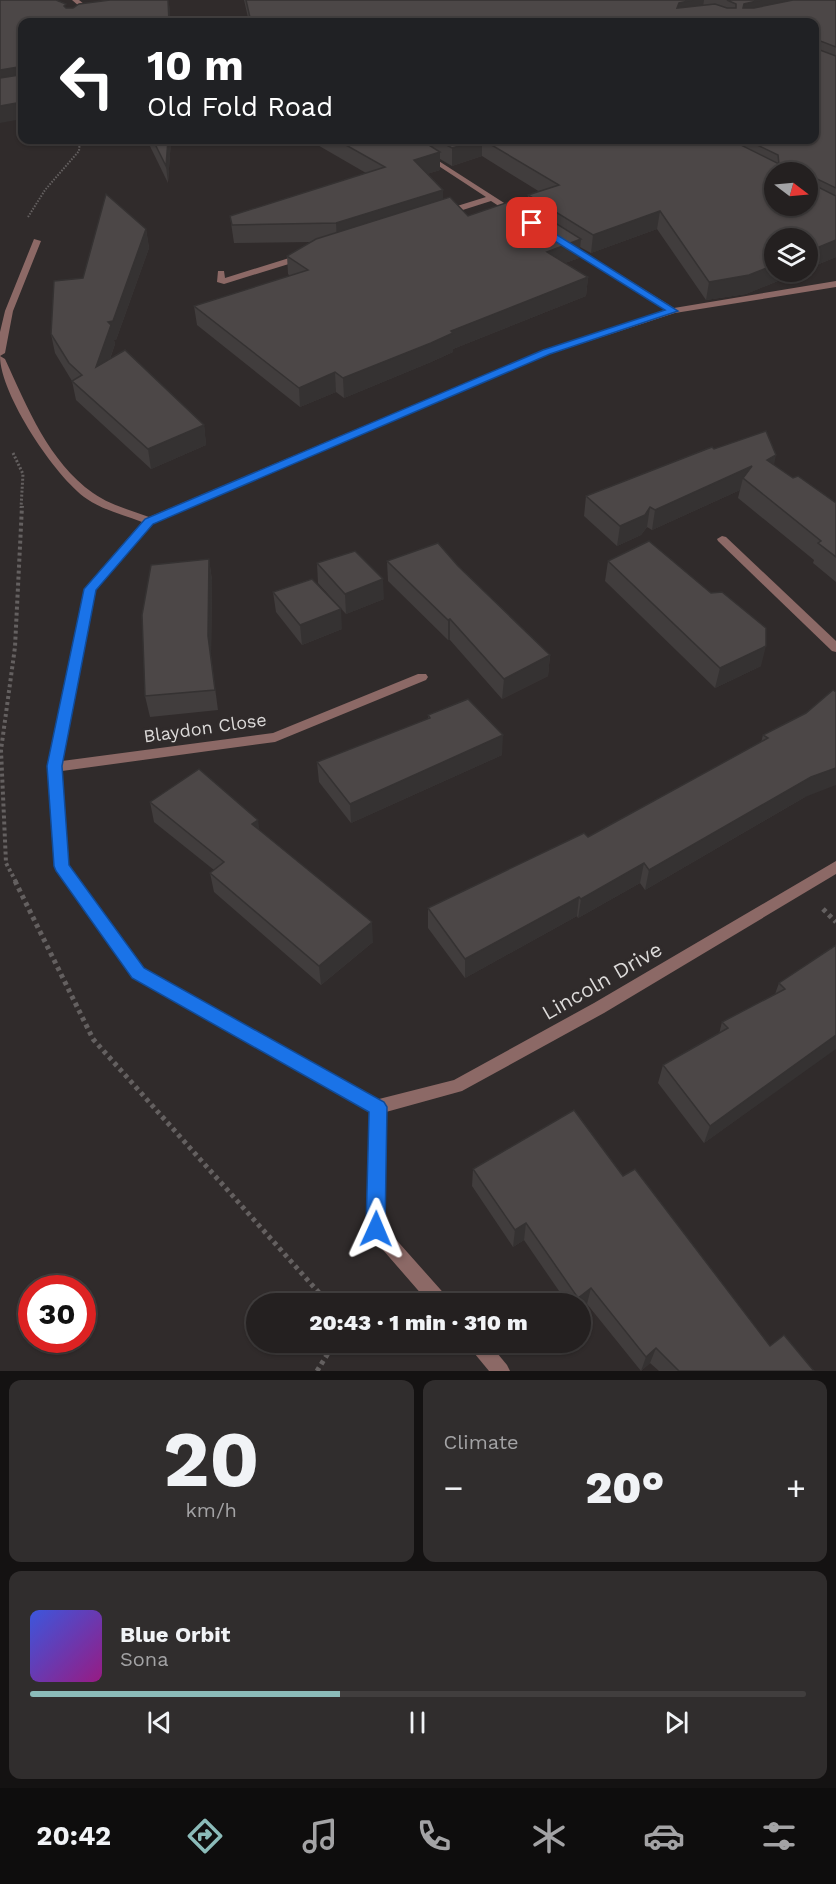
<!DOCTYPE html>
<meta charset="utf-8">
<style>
body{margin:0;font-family:"Work Sans",sans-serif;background:#302d2d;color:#f1f3f6;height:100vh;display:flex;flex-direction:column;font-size:22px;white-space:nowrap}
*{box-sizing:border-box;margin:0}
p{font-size:20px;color:#a3a3a5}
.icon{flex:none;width:33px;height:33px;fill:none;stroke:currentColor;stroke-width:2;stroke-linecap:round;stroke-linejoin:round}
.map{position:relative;height:1371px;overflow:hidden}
.details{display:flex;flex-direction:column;gap:9px;padding:9px;background:#141212;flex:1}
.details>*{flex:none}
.banner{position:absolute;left:18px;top:18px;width:801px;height:126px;border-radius:12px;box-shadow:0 2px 4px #0004,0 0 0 2px #413e3e;background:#202124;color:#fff;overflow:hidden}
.needle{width:39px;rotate:106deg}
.fabs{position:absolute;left:764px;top:162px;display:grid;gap:12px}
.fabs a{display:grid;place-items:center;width:54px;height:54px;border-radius:50%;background:#242020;box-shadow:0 2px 4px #0004,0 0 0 2px #413e3e;font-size:30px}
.speed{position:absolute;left:18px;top:1275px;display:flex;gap:12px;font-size:30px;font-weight:700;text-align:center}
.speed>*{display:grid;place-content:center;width:78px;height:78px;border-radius:50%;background:#242020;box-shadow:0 2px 4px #0004,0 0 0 2px #413e3e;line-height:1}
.speed .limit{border:9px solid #d22;background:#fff;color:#111}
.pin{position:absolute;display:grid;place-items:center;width:51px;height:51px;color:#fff;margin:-26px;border-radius:12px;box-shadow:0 3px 9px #0006}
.me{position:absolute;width:66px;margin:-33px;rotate:1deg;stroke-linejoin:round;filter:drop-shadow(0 0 4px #0008)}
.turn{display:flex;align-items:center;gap:21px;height:126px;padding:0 30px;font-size:27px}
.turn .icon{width:78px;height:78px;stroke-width:2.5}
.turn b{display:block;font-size:42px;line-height:51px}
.big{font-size:45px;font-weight:800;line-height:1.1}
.details .widget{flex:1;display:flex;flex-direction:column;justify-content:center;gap:9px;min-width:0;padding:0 21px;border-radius:12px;background:#302d2d}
.details .dial{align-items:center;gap:0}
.dial b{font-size:78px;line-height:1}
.song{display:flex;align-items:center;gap:18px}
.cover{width:72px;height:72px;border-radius:9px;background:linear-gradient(135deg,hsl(230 70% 55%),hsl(310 70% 35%))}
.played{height:6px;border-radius:3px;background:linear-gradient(90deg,#8bbbb9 40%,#413e3e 40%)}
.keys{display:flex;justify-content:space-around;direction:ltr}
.heat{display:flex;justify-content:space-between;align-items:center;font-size:33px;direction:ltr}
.details .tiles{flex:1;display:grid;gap:9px;grid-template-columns:1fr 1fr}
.widget:last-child{grid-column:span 2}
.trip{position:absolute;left:246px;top:1293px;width:345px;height:60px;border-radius:30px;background:#242020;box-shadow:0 2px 4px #0004,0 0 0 2px #413e3e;font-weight:800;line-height:60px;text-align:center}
.menu{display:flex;height:96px;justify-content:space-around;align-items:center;background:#0e0d0d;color:#a3a3a5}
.menu .icon{width:42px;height:42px}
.menu .current{color:#8bbbb9}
.menu b{font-size:27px;color:#f1f3f6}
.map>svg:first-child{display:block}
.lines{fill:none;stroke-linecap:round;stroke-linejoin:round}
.path-far3{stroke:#646060;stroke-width:2;stroke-dasharray:1.5 1.5;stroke-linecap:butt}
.path-far2{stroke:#646060;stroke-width:3;stroke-dasharray:2 2;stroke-linecap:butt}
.path-far1{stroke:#646060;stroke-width:4;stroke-dasharray:3 3;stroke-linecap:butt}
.path{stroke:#646060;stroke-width:5;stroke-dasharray:4 4;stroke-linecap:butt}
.minor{fill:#8c6966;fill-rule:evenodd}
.wall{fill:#413d3d;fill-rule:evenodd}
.shaded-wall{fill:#353232}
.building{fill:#4c4747;stroke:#353232;stroke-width:1.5;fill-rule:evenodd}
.route{fill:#1a73e8;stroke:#114b97;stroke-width:1.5}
.labels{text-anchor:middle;stroke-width:6;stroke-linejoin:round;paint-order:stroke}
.street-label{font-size:18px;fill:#dcdad9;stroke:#302b2b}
.near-street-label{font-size:21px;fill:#dcdad9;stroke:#302b2b}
</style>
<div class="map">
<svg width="836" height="1371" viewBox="0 0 836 1371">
<rect width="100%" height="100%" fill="#302b2b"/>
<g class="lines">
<path class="path-far3" d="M28,217L45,190L79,151L80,140"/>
<path class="path-far2" d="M13,453L23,474L21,508"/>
<path class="path-far1" d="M16,882L6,863L1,750L15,647L22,506"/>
<g class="path">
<path d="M15,881L93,1039L329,1304"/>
<path d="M823,909L836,922"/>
<path d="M317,1371L335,1342"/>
</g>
<g class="minor">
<path d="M72,0H79L89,8L93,7L96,9L86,12Z"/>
<path d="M399,140H406L518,212L511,214L491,201L447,215H441V211L486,197Z"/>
<path d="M34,239L41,241L13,311L5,353L0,356V332L5,311Z"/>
<path d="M564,243H570L674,308L836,281V287L675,313L550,354L153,523L95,590L62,761L273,733L418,674H426L428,677L426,680L275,742L62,771L69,865L143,969L379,1099L454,1080L594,1003L836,861V874L604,1013L462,1091L386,1112L384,1226L448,1298L450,1304H430L370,1235L368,1229L370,1111L133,977L55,866L49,767L84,589L142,522C124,515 103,510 87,499C55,477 0,394 0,356L5,359C27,407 49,462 93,493C110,505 130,510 149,517L544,350L666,310L564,247Z"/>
<path d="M302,254L305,255V259L224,284L217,282L218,271H224L225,278Z"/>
<path d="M722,536L726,537L836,641V652L832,651L718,541L717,539Z"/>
<path d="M467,1342H488L507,1365L510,1371H489L470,1348Z"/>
</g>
</g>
<g class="wall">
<path d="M244,0H836V257L746,294L706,300L657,229L591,253L580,247L579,258L565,263L588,277L586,296L453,349V352L431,362L344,398L336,392L300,407L197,325L194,306L290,276L288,274L287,256L311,242L234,243L230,216L366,173L309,140H814V22H249ZM482,156L540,192L528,195V206L468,216L443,200V190L427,174L440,170V159L452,166Z"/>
<path d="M147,140H171L168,183Z"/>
<path d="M146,229L149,248L116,340H114L115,344L110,359L204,425L206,445L151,469L76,400L72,381L55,353L51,334L83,278Z"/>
<path d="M714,449L774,465L793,478L836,503V582L813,563L814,560L738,498L740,490L652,530L647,527L641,535L617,546L584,516L586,496Z"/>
<path d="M209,559L212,580L211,656L218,710L150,717L145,696Z"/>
<path d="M387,561L458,566L550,655L548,676L502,699L450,640H448L388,581Z"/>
<path d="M608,561L761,666L715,688L605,581Z"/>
<path d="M317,563L384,599L346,614L318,583Z"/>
<path d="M273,592L342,629L302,645L276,612Z"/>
<path d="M806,713L805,797L645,890L640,883L578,918L577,916L465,978L428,928V908L588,837L761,743L763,735Z"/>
<path d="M428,715L502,755L351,823L319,782L317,762L428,719Z"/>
<path d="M150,802L260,831L373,942L321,985L214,892L210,873L214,870L154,822Z"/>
<path d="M836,945L829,1053L704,1143L658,1083L663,1065L719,1034L722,1022L775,994L779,983Z"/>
<path d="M473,1169L623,1176L770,1346L814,1371H659L650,1363L641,1371L587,1304H568L524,1240L513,1247L472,1186Z"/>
</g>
<g class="shaded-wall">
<path d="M168,0L170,8V22H169Z"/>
<path d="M693,0H704L702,13L677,8L679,3Z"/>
<path d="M761,0H823L741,20L744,4Z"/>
<path d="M18,67L22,84L0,88V70Z"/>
<path d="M22,102V119L0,123V106Z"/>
<path d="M168,140H171L168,183L166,166Z"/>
<path d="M482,140V156L452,166V148Z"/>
<path d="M440,152V170L414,178V160Z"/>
<path d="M443,190V208L337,241L336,223Z"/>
<path d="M660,211L657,229L591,253L593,235Z"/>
<path d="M146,229L149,248L116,340H114L115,344L100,386L96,367L108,322Z"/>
<path d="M581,239L579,258L545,270L547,252Z"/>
<path d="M836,240V257L807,269V252Z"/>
<path d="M774,265V272H800L746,294L706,300L709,282Z"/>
<path d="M588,277L586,296L453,349V352L431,362L344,398L343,378L451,331Z"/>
<path d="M335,372L336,392L300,407L299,388Z"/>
<path d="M204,425L206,445L151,469L148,449Z"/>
<path d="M776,455L772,475L767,460Z"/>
<path d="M752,466L743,478L740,490L652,530L655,510Z"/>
<path d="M650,507L647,527L641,535L617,546L620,526Z"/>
<path d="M209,559L212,580L211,656L218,710L208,636Z"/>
<path d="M383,579L384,599L346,614L345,594Z"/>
<path d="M341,609L342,629L302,645L300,625Z"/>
<path d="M450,619V640H448V620Z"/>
<path d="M766,646L761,666L715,688L720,668Z"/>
<path d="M550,655L548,676L502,699L504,679Z"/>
<path d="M503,735L502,755L351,823L350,804Z"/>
<path d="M836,768V785L805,797L645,890L649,870L811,777Z"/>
<path d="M258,820L261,840L252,824Z"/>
<path d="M644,863L640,883L578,918L581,899Z"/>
<path d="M579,897L577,916L465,978V959Z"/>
<path d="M372,922L373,942L321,985L319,966Z"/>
<path d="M836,1035V1049L704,1143L710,1126Z"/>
<path d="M526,1223L524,1240L513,1247L515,1230Z"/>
<path d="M591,1288L587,1304L580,1309V1304H577L578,1298Z"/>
<path d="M656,1348L650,1363L641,1371L646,1357Z"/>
</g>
<g class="building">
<path d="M0,0H56L66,4L64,6L66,8H73L79,4L110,0H168L169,22H22V102L0,106V78L19,75L21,69L18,67L0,70Z"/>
<path d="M246,0H693L679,3L677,8L715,4L727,8H736V4L727,0H761L744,4L743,8H754L793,0H836V47L818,40L815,42L817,49L836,56V188L809,175L810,183L836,196V240L807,252V238H774V265L749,275L709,282L660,211L593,235L528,195L559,185L483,140H731L779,164L778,155L747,140H814V22H251ZM774,172H807V206H774Z"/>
<path d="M153,140H168L166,166Z"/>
<path d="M337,140H421L440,152L414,160L443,190L336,223L232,225L230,216L385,167Z"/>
<path d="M437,140H481L452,148Z"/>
<path d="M106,194L146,229L113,321L108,322L111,325L96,367L125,350L204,425L148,449L72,381L82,375L69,363L51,334L54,281L83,278Z"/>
<path d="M450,197L468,216L517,199L581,239L547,252L588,277L451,331L453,333L431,343L343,378L335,372L299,388L194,306L308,270L287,256L316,239Z"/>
<path d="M766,431L776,455L767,460L793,478L798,476L836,503V557L818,543L821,541L743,478L752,466L655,510L650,507L645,515L620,526L586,496L712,447L714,449Z"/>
<path d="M649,541L711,593L722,592L766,628V646L720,668L608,561Z"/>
<path d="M438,543L458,566L550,655L504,679L450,619L448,620L387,561Z"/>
<path d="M355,551L383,579L345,594L317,563Z"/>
<path d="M209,559L208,636L215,690L145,696L142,615L151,565Z"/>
<path d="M312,579L341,609L300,625L273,592Z"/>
<path d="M833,690L836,692V768L811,777L649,870L644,863L581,899L579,897L465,959L428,908L584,833L588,837L768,738L763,735L806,713Z"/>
<path d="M468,699L503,735L350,804L317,762L430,718L428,715Z"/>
<path d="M199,769L258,820L252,824L372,922L319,966L210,873L224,862L150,802Z"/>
<path d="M836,945V1035L710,1126L663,1065L728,1028L722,1022L785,989L779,983Z"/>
<path d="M574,1110L623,1176L635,1169L770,1346L784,1335L814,1371H679L656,1348L646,1357L591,1288L578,1298L526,1223L515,1230L473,1169Z"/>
</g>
<path class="route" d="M529,221H535L678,311L550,354L153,524L96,590L62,766L69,865L144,968L384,1102L387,1107L385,1229L383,1235L376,1238L369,1235L366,1229L369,1112L132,978L56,871L54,866L47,766L84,589L145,519L543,350L665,310L529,225Z"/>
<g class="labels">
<g class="street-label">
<text transform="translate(205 728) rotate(-8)" y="6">Blaydon Close</text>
</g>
<g class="near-street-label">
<text transform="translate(602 981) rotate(-30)" y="7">Lincoln Drive</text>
</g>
</g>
</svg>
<div class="fabs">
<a><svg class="needle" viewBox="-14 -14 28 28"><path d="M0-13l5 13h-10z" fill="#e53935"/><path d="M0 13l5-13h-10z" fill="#a3a3a5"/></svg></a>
<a><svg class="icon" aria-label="layers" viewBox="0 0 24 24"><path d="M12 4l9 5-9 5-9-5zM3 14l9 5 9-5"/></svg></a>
</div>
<div class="speed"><div class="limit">30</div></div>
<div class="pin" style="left:532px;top:223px;background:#d93025"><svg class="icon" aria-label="arrive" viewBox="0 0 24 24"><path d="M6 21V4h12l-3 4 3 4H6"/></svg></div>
<svg class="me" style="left:376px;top:1229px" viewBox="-20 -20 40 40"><path d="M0-17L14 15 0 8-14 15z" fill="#1a73e8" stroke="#fff" stroke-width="4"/></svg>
<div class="trip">20:43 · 1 min · 310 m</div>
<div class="banner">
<div class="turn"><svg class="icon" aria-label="left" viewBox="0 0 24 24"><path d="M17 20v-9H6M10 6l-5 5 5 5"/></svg><div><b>10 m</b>Old Fold Road</div></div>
</div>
</div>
<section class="details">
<div class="tiles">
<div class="widget dial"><b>20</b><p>km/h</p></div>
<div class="widget"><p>Climate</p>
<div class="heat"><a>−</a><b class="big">20°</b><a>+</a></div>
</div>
<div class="widget">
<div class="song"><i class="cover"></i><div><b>Blue Orbit</b><p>Sona</p></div></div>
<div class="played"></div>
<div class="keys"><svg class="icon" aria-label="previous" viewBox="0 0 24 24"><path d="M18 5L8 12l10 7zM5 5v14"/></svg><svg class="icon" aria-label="pause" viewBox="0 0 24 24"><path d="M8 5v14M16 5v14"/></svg><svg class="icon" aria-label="next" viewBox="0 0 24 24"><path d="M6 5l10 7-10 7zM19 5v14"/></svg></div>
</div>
</div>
</section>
<nav class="menu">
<b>20:42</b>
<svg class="icon current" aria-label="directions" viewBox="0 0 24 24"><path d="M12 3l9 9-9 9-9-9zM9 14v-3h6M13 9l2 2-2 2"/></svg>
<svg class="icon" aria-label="music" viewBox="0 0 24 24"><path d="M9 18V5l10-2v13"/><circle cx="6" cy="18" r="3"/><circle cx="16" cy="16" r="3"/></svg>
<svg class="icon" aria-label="phone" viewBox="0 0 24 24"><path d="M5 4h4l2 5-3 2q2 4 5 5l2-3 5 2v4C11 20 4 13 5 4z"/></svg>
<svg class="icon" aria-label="climate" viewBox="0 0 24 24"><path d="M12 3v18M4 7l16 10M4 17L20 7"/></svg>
<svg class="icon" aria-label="car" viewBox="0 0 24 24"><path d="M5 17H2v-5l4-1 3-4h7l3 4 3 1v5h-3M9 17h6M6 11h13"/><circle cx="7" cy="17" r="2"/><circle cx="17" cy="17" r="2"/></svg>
<svg class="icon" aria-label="filters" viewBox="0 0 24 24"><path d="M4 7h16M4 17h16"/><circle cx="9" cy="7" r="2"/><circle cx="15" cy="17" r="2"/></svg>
</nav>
